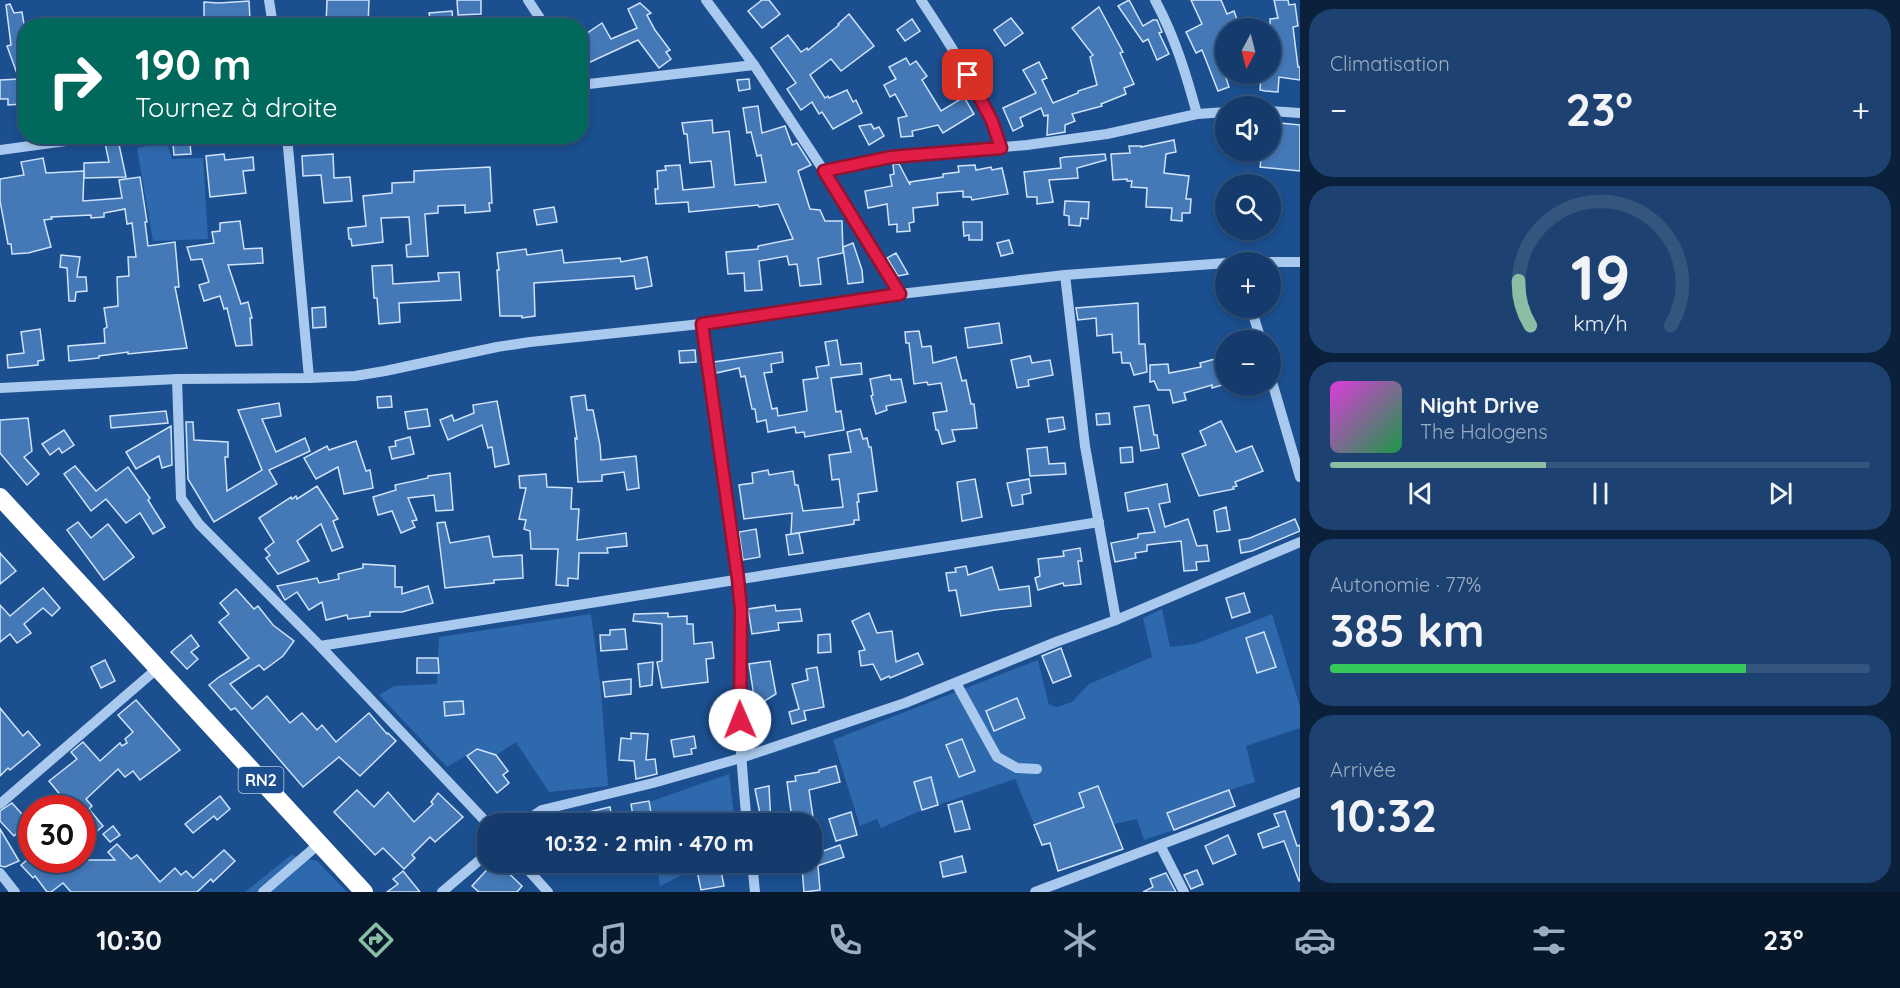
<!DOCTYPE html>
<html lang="fr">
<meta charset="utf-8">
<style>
body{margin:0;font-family:Quicksand,sans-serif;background:#1d4271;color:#f1f3f6;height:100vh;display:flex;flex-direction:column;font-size:22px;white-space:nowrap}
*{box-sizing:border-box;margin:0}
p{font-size:20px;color:#9dadc1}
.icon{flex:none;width:33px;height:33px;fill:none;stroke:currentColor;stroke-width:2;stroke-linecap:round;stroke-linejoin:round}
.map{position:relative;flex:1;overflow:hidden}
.side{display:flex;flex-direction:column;gap:9px;padding:9px;background:#0b203b;width:600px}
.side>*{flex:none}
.banner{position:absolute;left:18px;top:18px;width:570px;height:126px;border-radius:24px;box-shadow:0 3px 9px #0003,0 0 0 2px #33557e;background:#00695c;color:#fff;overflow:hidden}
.needle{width:39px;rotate:187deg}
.controls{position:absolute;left:1215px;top:18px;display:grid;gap:12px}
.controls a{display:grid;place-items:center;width:66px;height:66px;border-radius:50%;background:#143b6b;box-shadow:0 3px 9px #0003,0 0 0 2px #33557e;font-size:30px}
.speed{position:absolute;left:18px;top:795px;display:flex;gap:12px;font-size:30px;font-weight:700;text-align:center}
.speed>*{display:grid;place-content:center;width:78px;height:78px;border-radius:50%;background:#143b6b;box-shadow:0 3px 9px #0003,0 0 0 2px #33557e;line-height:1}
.speed .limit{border:9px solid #d22;background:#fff;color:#111}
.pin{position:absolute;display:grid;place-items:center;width:51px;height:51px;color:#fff;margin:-26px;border-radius:12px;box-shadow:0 3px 9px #0006}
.me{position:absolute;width:66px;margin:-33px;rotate:359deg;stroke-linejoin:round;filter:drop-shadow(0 0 4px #0008)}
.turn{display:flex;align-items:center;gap:21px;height:126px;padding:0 18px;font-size:27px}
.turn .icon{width:78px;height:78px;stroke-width:2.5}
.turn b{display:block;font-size:42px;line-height:51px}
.big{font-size:45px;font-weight:700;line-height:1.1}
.side .card{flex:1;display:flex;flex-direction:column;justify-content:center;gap:9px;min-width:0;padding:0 21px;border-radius:24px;background:#1d4271}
.side .dial{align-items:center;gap:0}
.dial svg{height:156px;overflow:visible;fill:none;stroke:#33557e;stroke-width:7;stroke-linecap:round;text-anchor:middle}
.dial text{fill:#f1f3f6;stroke:none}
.song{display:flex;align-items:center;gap:18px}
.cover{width:72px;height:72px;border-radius:9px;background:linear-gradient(135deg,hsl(300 70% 55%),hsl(140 70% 35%))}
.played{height:6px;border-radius:3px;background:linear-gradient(90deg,#8abfa5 40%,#33557e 40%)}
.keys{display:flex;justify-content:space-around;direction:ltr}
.heat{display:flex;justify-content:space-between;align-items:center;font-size:33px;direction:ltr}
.charge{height:9px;border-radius:4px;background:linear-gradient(90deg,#34c759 77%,#33557e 0)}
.trip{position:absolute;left:477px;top:813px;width:345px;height:60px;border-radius:24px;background:#143b6b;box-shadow:0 3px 9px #0003,0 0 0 2px #33557e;font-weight:700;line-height:60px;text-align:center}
.tab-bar{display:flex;height:96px;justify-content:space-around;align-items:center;background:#08182b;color:#9dadc1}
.tab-bar .icon{width:42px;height:42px}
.tab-bar .selected{color:#8abfa5}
.tab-bar b{font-size:27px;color:#f1f3f6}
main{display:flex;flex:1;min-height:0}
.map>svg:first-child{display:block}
.green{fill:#2e69ad}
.building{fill:#4478b7;stroke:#cfe3fa;stroke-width:1.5}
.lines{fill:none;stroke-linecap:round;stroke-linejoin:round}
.minor{stroke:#a9c9ee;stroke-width:10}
.highway{stroke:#fff;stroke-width:18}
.route-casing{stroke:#92132f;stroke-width:15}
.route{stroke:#e11d48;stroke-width:10}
.labels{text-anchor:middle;stroke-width:6;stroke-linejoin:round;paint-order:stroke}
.shield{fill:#1b4f8f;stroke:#bbcadd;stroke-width:1.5}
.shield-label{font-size:16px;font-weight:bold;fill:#fff}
</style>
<main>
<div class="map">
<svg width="1300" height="892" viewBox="0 0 1300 892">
<rect width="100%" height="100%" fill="#1b4f8f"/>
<g class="green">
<path d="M167,142L172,159L203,158L208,239L153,241L137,148Z"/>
<path d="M1162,609L1170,647L1195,644L1272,614L1300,707V728L1246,746L1255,782L1229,790L1168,813L1174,830L1144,840L1137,819L1114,824L1098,786L1079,793L1091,826L1075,834L1067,813L1034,824L1015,779L938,805L931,778L922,810L881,828L877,819L860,826L833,740L1038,660L1049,705L1057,707L1072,702L1089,684L1152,657L1143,618Z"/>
<path d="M591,614L601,691L608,786L549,792L516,742L496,755L477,749L447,767L379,695L394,686L437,684L439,637Z"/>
<path d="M729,774L735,823H652L649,802Z"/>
<path d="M291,855L317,861L347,892H245Z"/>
<path d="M657,863V862L718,863L694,869L660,886Z"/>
</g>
<g class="building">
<path d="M327,0H369L368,26H326Z"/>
<path d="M457,0H481V14L458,15Z"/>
<path d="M762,0H769L780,14L762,28L748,11Z"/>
<path d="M1129,0L1143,26L1153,20H1157L1162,32L1159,33L1169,54L1157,60L1148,39L1143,42L1118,6Z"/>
<path d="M1191,0H1221L1227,14L1234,11L1240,28H1226V78L1229,87L1218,91L1202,50L1196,53L1186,32L1202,24Z"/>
<path d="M1274,0H1288L1289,5L1295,4L1298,26L1293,27L1298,67H1300V80L1279,77L1278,92L1265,91L1260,90L1261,75L1270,76V19L1278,18Z"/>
<path d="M249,1L250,19L246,20L247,26H204V2L219,3Z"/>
<path d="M640,3L651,13L647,15L655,30L670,50L666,52L671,59L659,68L638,40L586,64L580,55V38L602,23L611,39L637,28L628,9Z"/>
<path d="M10,4L14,13L22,12L25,30L20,31L26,46V94H24L21,87L22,104L8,105V99H0V80L19,79L7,46L11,45L6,5Z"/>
<path d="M1099,7L1123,52L1120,53L1134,84L1124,88L1126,94L1101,104L1102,106L1072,114L1075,121L1065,125V132L1047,135L1048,115L1044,116L1041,108L1020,118L1023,126L1013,131L1003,108L1036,93L1023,70L1039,62L1047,78L1042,80L1053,103L1078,93V91L1097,85L1090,57L1093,55L1072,28Z"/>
<path d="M452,11L453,22L431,24L429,13Z"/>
<path d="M849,14L874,46L841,71L831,59L810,75L825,98L828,96L829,98L847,90L853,102L856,100L862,113L833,129L822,112L819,114L812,102L801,110L787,89L796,83L771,48L788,35L801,52L807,48L808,50L839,25L838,24Z"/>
<path d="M1011,18L1023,33L1005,46L994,30Z"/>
<path d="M912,19L920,31L905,41L897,30Z"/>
<path d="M906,58L910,65L916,61L927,76L922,80L941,111L964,97L974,114L943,133L938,125L912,131L913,136L901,137L898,118L907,116L895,94L890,97L884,85L896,79L889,67Z"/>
<path d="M749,79L750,89L739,91L737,80Z"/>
<path d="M758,106L762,133L785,126L792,145L797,143L811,165L798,171L810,209L820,210L825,221H842L843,253L818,258L821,284L800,286L797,264L789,265L787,256L759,261L762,290L745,291L744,273L728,274L726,252L758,249V246L793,239L778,204L759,207L758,205L689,212L688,202L656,204L655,189H658L657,171L666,170L665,166L680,165L683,190L714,187L711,161L690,163L687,134H684L682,123L712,120L713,133L729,131L735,185L766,182L761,155L757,156L751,132L747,133L743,108Z"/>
<path d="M1270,122L1300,125V171L1260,167L1262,152H1270Z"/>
<path d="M871,124L874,129L879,127L884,136L869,145L859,126Z"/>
<path d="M118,140L126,177L84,178V163L109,162L105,143Z"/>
<path d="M1174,140L1176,152L1166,154L1164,173L1189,176L1186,199H1191L1190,213H1182V221L1171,220L1172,208L1146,207L1147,188L1131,187L1132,181H1127V179L1113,180L1111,154L1130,153L1129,146H1141V147Z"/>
<path d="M190,143L191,154L174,155L173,144Z"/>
<path d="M224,154L225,160L253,157L254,170L243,171L246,193L210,197L206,156Z"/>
<path d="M333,154L334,178L350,177L352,201L324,203L321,175L303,176L302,156Z"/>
<path d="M1105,154L1106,160L1077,168L1078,178L1049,180L1053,202L1037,204V197H1027L1024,172L1061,168L1060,158L1065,157Z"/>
<path d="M43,158L46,173L84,171L83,201L122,198L119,180L140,177L147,222H145L148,246L175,242L179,287H175L187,348L147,352L128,354V352L99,356V358L69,361L68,346L105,343L104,329L107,327L104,308L118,306L117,277L129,276L128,257H136L132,223L127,224L125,209L104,213V217L91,218V215L51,217L52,219L44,220L51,247L28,253L12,254L11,244H8L0,201V179L24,175L21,162Z"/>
<path d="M893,164H899L910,185V182L943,177V174L959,172L958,166L975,165L976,170L991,167L992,170L1002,168L1008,194L972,200L971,197H963V191L937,193L938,205L913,208L914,222L909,223L910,231L897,232V224L889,225L887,204L868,208L865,191L892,186L890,175L894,174Z"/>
<path d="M490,167L492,203H489L490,211L465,213V205L438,206V213L425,214L428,256L407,257L406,245L411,244L409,217L381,218L383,242L352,246L351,239H349L348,228L366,226L363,196L392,193V183L414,182V171Z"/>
<path d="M1065,201L1089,202L1088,219L1081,218L1080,226L1069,225V216L1064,215Z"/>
<path d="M554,207L557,222L537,225L534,210Z"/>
<path d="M240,221L244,249L262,248L263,263L228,265L241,304L248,302L252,318H250L252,345L236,346L227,308L224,309L220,296L204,301L199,285L209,282L202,259L191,260L187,247L214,243L212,232L220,231V223Z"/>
<path d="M963,222H982V240H969V235L964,236Z"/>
<path d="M1009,240L1013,253L1001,256L997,243Z"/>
<path d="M853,243L862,270L863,282L848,284L843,247Z"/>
<path d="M526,249L527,255L562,250L564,263L620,258L621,262L647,257L652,286L636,289L634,276L534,283L535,316L522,318V316H500L497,270H499L497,253Z"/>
<path d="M896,253L908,274L898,276L887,258Z"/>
<path d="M61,255L80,257L77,277H86L87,291L76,292L75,301H69L67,268L60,267Z"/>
<path d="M392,265L393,284L439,281L438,273L459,272L461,300L399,303L400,322L379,324L377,298H374L372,266Z"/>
<path d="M1138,303L1139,344H1145L1147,372L1134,375L1130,363H1122L1121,352L1113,353L1112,334L1097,336L1096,318L1078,320L1076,308Z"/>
<path d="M325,307L326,327L313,328L312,308Z"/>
<path d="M999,323L1002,343L968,348L965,328Z"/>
<path d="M40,329L44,360L38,361V365L8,368L7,355L24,353L21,332Z"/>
<path d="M919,331L922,347L931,346L933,363L956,357L962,381L966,380L971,404H974L977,428L952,430L955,441L942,444L938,430H936L933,413L947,411L941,383L928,385L927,382L914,384L909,343H906L905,332Z"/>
<path d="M837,340L841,365L861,363L862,374L831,378L836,412L841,411L844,430L805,437L804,432L796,433L795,427L768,432L766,420L757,422L755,409H752L745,376L741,377L739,368L716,373L714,362L782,352L783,362L771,364L772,372L764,373L772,409L777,408L778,416L807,411L803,380L818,378L816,367L829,365L825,342Z"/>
<path d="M695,350L696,362L680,363L679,351Z"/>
<path d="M1030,356L1032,363L1050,360L1053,375L1028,380L1029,386L1017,388L1011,360Z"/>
<path d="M1226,356V384L1212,388V385L1184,393L1186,400L1173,403L1170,390H1158L1154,381L1150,382V365L1168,364L1169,373L1201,367L1200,363Z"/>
<path d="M890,375L891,380L901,379L906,402L886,406L887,410L876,414L871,396L873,395L870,379Z"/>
<path d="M585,395L587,410H593L600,445L601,460L636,456L639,488L627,490L624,472L602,475V481L578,482L575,438L577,439L571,397Z"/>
<path d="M391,396L392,407L378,408L377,397Z"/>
<path d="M497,401L509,464L495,467L492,447L488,448L482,425L448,440L440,420L452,415L454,421L474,413L473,405Z"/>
<path d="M279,403L281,416L262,419L276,452L305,438L310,451L269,470L277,484L214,522L188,479L186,422H193L194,440L228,442V457H225L227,491L262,470L238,410Z"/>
<path d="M1149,405L1154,435H1157L1159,448L1141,451L1134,407Z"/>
<path d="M427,409L430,426L408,429L405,412Z"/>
<path d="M166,411L168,423L111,428L110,416Z"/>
<path d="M1109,413L1110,424L1097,425L1096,414Z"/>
<path d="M1063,417L1065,429L1049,432L1047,419Z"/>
<path d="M28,418L32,451L24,457L39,474L27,485L0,453V420Z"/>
<path d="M1221,421L1236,452L1252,446L1263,471L1235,482L1237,486L1233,487L1234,489L1199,496L1182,454L1206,445L1200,431Z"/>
<path d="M171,426L172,465L162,468L159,456L136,469L126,452Z"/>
<path d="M860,429L863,439L867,438L869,447H871L877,491L858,494L859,502H857L859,520H854V524L791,534L792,513L744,519L739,485L753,483L752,473L768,470L769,475L793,471L795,485H798L803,511L843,507L839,479L832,480L829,455L851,452L847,432Z"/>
<path d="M64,430L74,445L62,453L59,448L50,455L42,444Z"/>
<path d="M410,437L414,454L392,459L389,447L396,446L395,441Z"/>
<path d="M356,441L366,471L370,470L373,488L344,494L338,467L316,479L304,458L327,446L329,450Z"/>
<path d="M1047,447L1049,464L1065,463L1066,474L1030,476L1027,449Z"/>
<path d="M1132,447L1133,462L1121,463L1120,448Z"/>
<path d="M75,466L96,491L128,467L150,498L148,500L165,527L153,534L140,513L126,523L106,499L91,511L64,474Z"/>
<path d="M450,473L453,510L436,511L434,495L408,498L417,520L412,521L415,527L401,533L392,511L378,515L373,497L396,490L395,485L428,478V476Z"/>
<path d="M546,474L547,487L572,488L571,509H579L577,540L626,533L627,546L607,548L608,553H579L578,579L568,578V586L556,585L558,549H531L530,531L524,529L526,520L519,519L526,488H520L519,476Z"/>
<path d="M975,479L982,517L962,521L957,482Z"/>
<path d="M1029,479L1031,493L1022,495L1023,504L1012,506L1007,483Z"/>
<path d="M1167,484L1170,502L1159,504L1165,527L1188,519L1197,546L1207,545L1209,561L1196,562L1197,570L1184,571L1181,541L1147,545V551L1135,553L1136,558L1115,562L1111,543L1138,538V534L1155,532L1148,508L1128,511L1125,493Z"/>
<path d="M317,486L338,519L333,521L343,547L332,551L321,524L297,541L309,561L278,574L266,558L270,555L265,549L274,542L259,518L291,497L292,499L296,496L297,499Z"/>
<path d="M1226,507L1230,530L1217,532L1214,511Z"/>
<path d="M1295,519L1300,531L1252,551L1241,553L1239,540L1250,538Z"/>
<path d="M78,522L91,538L108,524L134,557L104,580L67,530Z"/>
<path d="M445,522L450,543L489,536L493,557L522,555L523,578L494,580V583L445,588L437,523Z"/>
<path d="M756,529L760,557L743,560L739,532Z"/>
<path d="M799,533L803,553L789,555L786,535Z"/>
<path d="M1080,548L1082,561H1078L1081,584L1064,586L1063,583L1038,590L1035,578L1040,576L1038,559L1064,556L1063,551Z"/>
<path d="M0,553L16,571L0,584Z"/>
<path d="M363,564L395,566V587H402V594L428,586L433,603L402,612H370V616L348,619L347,615L326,620L322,602L309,610L297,592L285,600L277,586L317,578L319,583L339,579L338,574L363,568Z"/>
<path d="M966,566L968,575L992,567L999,590L1029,586L1031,606L995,610L961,616L956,590L949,591L946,573L956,572L955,568Z"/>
<path d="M43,588L60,608L52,616L43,608L24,624L31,633L17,643L10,634L0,642V605L10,616Z"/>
<path d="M236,589L254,609L258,606L273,625L294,641L283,656L264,670L259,665L230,684L252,709L267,696L290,723L302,713L317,730L322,725L336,742L369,713L387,734L388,733L396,741L360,776L339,757L303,787L235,708L231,710L209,685L219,677L249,658L219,622L229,614L220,603Z"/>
<path d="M1244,593L1250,612L1232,618L1226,598Z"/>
<path d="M775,605L776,611L800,609L802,621L778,623L779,630L752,634L748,609Z"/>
<path d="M668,613V617L687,616V624H693L694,644L712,642L714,658L706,659L708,682L662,688L657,662L662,661V624L633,621L634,614Z"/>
<path d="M869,613L877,633L892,631L896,662L918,653L923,664L890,678L889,676L881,680L873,664L861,666L859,651L865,650L852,621Z"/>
<path d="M625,629L627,649L601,651L600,635H610V630Z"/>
<path d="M1264,632L1276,667L1257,673L1246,638Z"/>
<path d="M830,634L831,652L818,653V635Z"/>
<path d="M191,635L199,646L191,652L198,659L187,669L171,652Z"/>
<path d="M1061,648L1071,676L1053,683L1042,656Z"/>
<path d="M417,658H438L439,673H417Z"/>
<path d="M105,660L115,681L101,688L91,667Z"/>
<path d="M770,661L776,694L763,702L755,703L749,664Z"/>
<path d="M653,662L652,685L640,687L638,664Z"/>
<path d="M817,667L824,707L804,711L806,720L792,724L789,712L799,709L792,684L808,680L806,669Z"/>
<path d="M631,679V694L605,697L603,682Z"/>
<path d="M1017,698L1025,718L994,731L986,711Z"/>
<path d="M136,700L180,750L140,780L133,771L125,777L118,769L86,799L92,806L89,809L103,826L94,834L90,829L82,835V808H71L49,781L77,759L71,752L83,742L100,761L120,743L122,746L127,743L125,739L133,732L118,715Z"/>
<path d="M463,701L464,714L445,716L444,702Z"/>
<path d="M0,708L23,736L28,731L40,745L10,770L8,768L0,776Z"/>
<path d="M631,733L648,734L646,760L655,759L657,774L636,779L634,761L619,760L621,738L631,739Z"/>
<path d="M694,736L696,748L691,749L692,754L674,757L671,740Z"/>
<path d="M962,739L975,771L959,777L946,745Z"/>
<path d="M477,749L496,755L508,771L503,775L509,783L497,793L467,756Z"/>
<path d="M836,766L840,782L809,790L814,824H800L799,818L792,819L787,782L796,781L795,776L819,772V770Z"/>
<path d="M931,777L938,805L922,810L914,782Z"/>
<path d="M769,786L771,824H762L755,789Z"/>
<path d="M1098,786L1123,849L1058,871L1050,843L1042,845L1034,825L1084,807L1079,793Z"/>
<path d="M357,790L374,807L388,792L414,822L433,804L431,802L438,793L463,817L435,842L430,837L412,855L415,858L404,869L383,848L375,855L334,812Z"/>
<path d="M1229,790L1235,806L1174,830L1167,813Z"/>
<path d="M220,796L230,809L217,820L214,816L193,833L185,824Z"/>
<path d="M649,801L651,813L633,816L631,804Z"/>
<path d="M962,801L970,829L955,832L948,805Z"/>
<path d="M12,803L29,822L14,836L0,821V811Z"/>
<path d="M610,807L613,824H564L563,818Z"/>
<path d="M1285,811L1297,846L1300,845V881H1299L1284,841L1263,848L1258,834L1279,826L1274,814Z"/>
<path d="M851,812L857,835L836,841L829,819Z"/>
<path d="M113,826L120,835L110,842L103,834Z"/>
<path d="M0,829L19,861L5,867L0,866Z"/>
<path d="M1228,835L1236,854L1213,864L1205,846Z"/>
<path d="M117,844L131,859L137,855L160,882L175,868L181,875L186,871L193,878L224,850L235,861L213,882L211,879L197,892H71L63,883L51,892H47L35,876L33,878L21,865L27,860H115L108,852Z"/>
<path d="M840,845L844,857L814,867L818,866L820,890L804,892L802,868L812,867V855Z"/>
<path d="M962,856L966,872L943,877L940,862Z"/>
<path d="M494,862H497L522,886L517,892H479L472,886Z"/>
<path d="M720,866L724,886L701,890L697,871Z"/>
<path d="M1197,870L1203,884L1191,889L1184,875Z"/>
<path d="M403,871L420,892H387L398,884L393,879Z"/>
<path d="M1166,873L1176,892H1143L1153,887L1150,879Z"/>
</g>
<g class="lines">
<g class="minor">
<path d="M269,0L273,26"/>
<path d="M528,0L545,26"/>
<path d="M706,0L754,65L824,171L900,294"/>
<path d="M921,0C952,47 983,94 1001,148"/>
<path d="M1155,0C1175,37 1186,74 1197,114"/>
<path d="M580,85L754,65"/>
<path d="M1270,111L1300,113"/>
<path d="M287,136L309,378"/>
<path d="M0,150L103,136"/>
<path d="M824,171L891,157L1027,145L1107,134L1197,114L1226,112"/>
<path d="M1230,262H1300"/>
<path d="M1065,275L1085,446L1116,620"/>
<path d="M1251,308L1261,340"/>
<path d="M701,324L738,579C741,619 739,659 739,699C739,741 743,782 747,824"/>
<path d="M1270,375L1300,477"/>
<path d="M177,379L181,498L199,524L320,646L488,824"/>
<path d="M0,388L177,379L309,378L355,376L385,371L497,347L530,342L701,324L900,294L1065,275L1226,263"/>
<path d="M320,646L1099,522"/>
<path d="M956,683L997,757L1017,768L1037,769"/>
<path d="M0,804L159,667"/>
<path d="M521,824L542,810L653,783L741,758L905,703L1056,642L1116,620L1300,542"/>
<path d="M1160,845L1184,892"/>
<path d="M521,862L548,892"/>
<path d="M752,862L755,892"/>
<path d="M0,873L15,892"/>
<path d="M263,892L320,843"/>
<path d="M442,892L488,853"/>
<path d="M1035,892L1300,792"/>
</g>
<path class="highway" d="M0,497L364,892"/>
</g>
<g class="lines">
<defs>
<path id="route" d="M740,720L741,610L738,579L702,324L900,294L824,171L891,157L1001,148L992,121L968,75"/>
</defs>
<use href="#route" class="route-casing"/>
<use href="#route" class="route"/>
</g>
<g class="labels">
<rect class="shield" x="238.5" y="767" width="45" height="26" rx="4.5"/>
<g class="shield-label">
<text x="261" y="786">RN2</text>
</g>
</g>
</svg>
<div class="controls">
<a><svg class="needle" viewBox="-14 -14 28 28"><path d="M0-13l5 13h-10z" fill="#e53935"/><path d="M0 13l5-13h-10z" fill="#9dadc1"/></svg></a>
<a><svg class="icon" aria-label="sound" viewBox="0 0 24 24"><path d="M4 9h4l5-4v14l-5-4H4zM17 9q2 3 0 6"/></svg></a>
<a><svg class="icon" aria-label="search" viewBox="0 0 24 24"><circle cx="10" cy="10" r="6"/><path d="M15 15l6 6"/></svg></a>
<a>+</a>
<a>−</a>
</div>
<div class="speed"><div class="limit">30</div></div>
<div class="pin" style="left:968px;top:75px;background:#d93025"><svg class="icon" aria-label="arrive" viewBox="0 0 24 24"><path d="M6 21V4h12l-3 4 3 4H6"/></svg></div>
<svg class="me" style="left:740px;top:720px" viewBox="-20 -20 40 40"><circle r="19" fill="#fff"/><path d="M0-13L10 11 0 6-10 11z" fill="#e11d48"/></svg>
<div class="trip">10:32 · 2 min · 470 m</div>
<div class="banner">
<div class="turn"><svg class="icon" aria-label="right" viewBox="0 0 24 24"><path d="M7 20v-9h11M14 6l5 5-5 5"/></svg><div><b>190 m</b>Tournez à droite</div></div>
</div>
</div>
<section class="side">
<div class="card"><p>Climatisation</p>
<div class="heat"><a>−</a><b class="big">23°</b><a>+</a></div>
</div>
<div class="card dial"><svg viewBox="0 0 100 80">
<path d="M14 69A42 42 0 1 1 86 69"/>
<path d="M14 69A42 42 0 0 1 8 46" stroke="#8abfa5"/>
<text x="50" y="56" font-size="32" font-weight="700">19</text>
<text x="50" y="72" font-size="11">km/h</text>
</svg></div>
<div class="card">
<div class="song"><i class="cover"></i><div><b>Night Drive</b><p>The Halogens</p></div></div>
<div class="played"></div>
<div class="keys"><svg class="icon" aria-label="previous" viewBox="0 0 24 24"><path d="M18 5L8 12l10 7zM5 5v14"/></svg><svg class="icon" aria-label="pause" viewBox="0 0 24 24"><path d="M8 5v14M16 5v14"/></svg><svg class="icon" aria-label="next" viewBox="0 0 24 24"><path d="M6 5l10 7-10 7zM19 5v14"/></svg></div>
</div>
<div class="card"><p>Autonomie · 77%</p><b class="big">385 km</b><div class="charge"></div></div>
<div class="card"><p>Arrivée</p><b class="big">10:32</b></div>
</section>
</main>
<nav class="tab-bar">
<b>10:30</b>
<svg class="icon selected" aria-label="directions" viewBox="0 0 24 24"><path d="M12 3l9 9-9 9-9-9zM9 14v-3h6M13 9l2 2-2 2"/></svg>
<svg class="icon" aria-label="music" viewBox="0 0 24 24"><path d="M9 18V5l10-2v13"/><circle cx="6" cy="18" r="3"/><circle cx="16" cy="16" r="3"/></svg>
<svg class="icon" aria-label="phone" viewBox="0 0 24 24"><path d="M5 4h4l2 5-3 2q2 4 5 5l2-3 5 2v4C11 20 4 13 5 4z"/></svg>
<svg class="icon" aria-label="climate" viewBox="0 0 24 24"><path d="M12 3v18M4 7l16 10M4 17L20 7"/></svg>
<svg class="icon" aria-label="car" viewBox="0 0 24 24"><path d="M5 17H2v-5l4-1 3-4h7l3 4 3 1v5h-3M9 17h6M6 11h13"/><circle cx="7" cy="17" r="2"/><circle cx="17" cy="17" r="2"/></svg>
<svg class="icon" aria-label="filters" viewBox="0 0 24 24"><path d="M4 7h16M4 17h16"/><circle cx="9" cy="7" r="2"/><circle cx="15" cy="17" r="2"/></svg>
<b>23°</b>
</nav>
